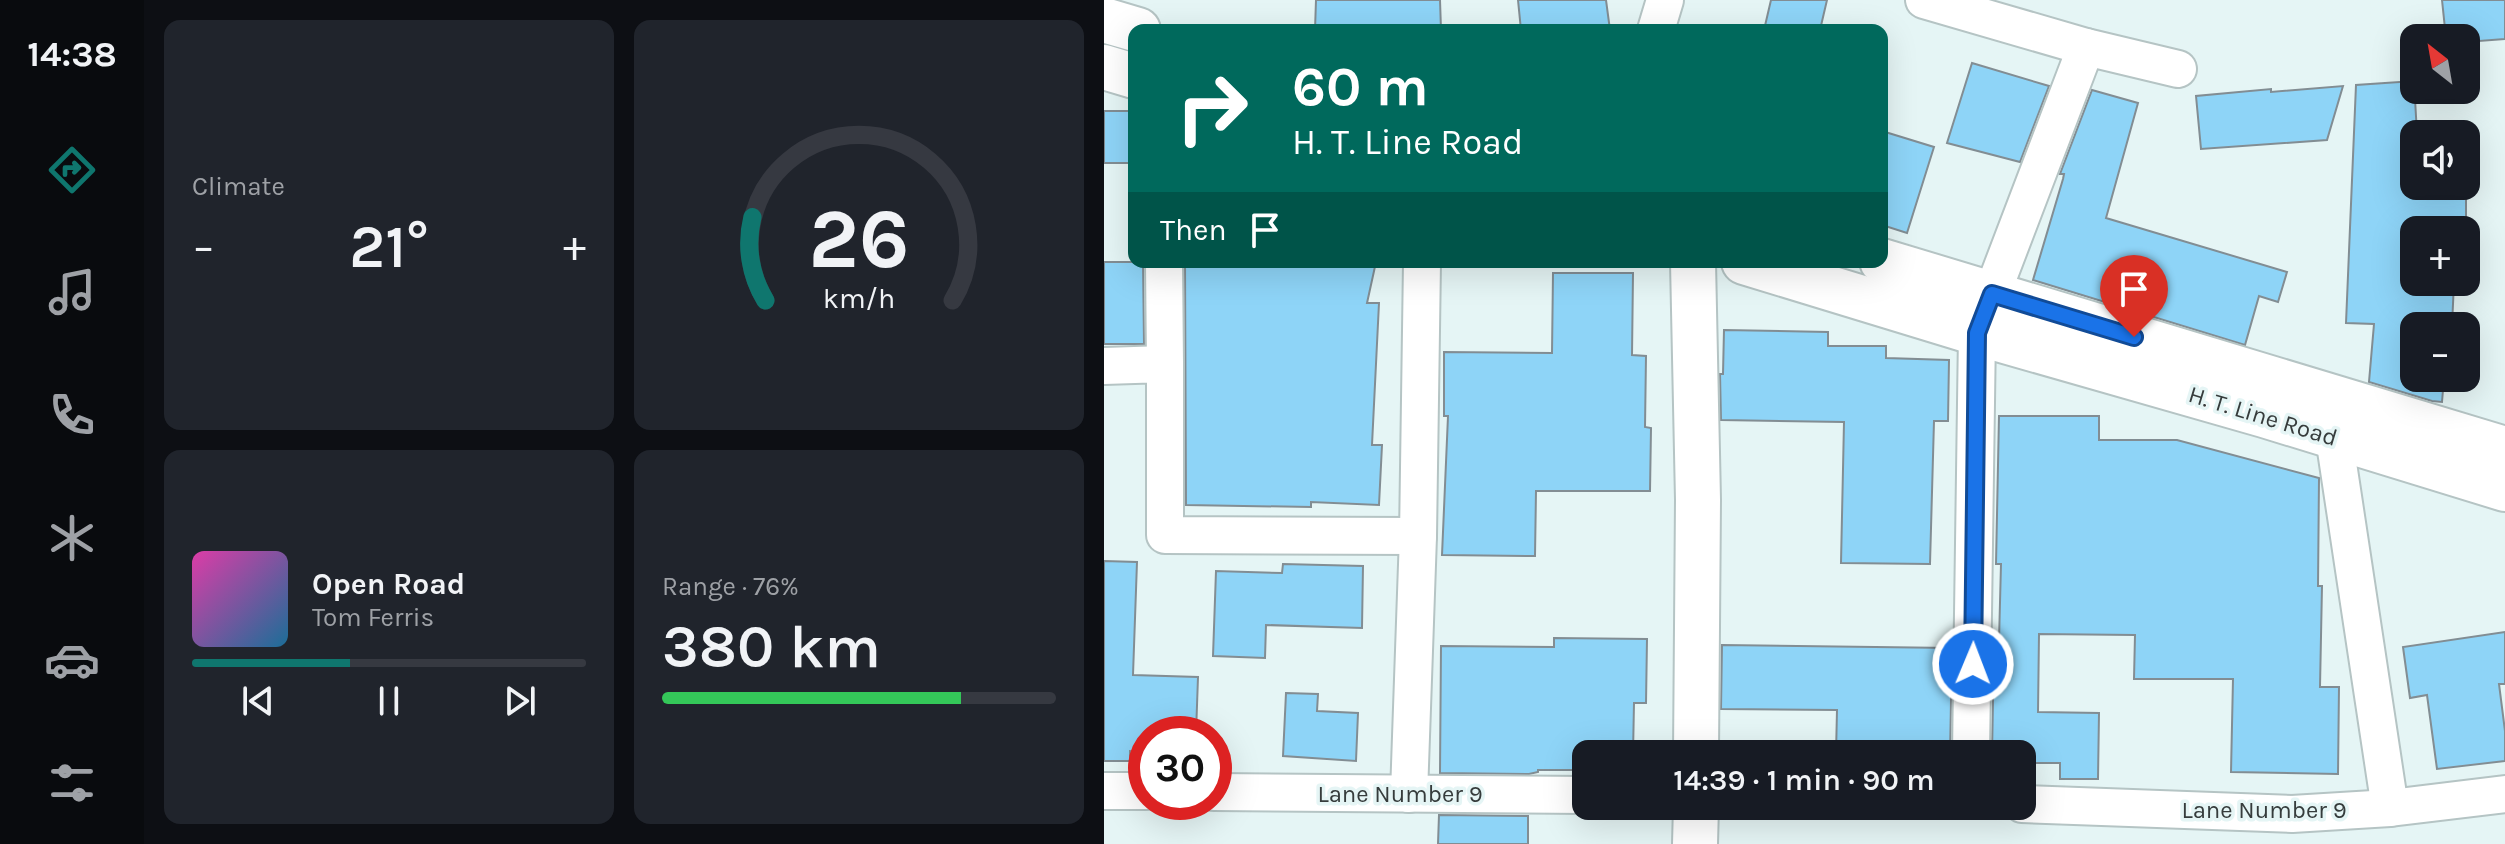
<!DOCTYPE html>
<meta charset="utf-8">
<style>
body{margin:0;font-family:Karla,sans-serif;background:#20242c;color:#f1f3f6;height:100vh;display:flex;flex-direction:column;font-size:30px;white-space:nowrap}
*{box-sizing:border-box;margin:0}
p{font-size:26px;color:#9ea1a6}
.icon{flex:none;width:44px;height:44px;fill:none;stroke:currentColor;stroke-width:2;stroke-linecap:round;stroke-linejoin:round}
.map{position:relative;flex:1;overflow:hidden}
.panel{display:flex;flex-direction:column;gap:20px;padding:20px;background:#0d0f14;width:960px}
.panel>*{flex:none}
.top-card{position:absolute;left:24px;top:24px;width:760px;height:244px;border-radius:16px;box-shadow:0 8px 32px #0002;background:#00695c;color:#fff;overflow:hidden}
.needle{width:52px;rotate:329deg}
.controls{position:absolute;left:1296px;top:24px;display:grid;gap:16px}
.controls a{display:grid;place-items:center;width:80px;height:80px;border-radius:16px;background:#171b24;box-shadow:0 8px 32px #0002;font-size:40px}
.speed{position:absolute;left:24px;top:716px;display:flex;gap:16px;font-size:40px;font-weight:700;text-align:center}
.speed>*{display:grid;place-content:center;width:104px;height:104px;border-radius:50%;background:#171b24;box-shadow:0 8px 32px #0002;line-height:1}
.speed .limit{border:12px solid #d22;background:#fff;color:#111}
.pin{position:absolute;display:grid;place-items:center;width:68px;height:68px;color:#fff;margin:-82px -34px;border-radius:50% 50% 50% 0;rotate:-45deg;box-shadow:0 0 8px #0007}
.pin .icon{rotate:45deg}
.me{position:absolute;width:88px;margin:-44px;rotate:1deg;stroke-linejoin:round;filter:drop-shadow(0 0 6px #0008)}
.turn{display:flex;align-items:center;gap:28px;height:168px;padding:0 32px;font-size:36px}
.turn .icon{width:104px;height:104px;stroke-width:2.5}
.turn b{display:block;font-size:56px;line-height:68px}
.then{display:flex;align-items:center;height:76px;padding:0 32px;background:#0003;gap:16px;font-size:30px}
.big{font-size:60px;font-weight:600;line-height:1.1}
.panel .widget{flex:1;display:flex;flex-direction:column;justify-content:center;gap:12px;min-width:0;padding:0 28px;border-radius:16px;background:#20242c}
.panel .dial{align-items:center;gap:0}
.dial svg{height:208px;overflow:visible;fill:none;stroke:#363941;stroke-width:7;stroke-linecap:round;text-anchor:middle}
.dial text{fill:#f1f3f6;stroke:none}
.song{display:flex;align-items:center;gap:24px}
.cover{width:96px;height:96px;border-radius:12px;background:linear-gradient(135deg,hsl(320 70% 55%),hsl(200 70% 35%))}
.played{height:8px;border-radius:4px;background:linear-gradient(90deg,#0f766e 40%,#363941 40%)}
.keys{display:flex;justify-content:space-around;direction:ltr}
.heat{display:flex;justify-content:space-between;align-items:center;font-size:44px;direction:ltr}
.charge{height:12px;border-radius:6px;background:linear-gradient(90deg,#34c759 76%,#363941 0)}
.panel .tiles{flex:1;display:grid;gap:20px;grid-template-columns:repeat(2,1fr)}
.trip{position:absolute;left:468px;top:740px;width:464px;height:80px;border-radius:16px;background:#171b24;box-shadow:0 8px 32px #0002;font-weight:600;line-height:80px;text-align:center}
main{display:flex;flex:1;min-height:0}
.menu{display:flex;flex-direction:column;width:144px;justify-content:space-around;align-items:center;background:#090b0e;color:#9ea1a6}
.menu .icon{width:56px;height:56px}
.menu .current{color:#0f766e}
.menu b{font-size:36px;color:#f1f3f6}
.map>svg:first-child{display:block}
.building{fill:#8ed4f7;stroke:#828d93;stroke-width:2}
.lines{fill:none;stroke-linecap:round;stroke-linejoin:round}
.minor-casing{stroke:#b5c4c4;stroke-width:40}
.tertiary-casing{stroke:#b5c4c4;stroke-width:48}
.minor{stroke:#fff;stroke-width:36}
.tertiary{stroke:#fff;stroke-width:44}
.route-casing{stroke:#114b97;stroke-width:20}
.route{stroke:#1a73e8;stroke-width:14}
.labels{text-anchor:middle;stroke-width:7;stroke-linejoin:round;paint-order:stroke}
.street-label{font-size:24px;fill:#363c3c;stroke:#e5f5f5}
</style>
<main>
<nav class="menu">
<b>14:38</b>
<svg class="icon current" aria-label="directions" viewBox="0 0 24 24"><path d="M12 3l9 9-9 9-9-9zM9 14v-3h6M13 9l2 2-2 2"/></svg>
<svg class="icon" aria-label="music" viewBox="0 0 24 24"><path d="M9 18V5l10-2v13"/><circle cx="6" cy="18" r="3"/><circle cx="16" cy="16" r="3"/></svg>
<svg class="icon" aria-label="phone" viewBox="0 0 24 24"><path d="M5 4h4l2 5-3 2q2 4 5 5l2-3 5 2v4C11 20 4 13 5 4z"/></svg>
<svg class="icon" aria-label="climate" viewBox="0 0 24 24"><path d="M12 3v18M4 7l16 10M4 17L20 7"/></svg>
<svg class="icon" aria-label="car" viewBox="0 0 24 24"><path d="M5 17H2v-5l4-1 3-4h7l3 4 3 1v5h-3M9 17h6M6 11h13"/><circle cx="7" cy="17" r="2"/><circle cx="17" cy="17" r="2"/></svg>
<svg class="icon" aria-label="filters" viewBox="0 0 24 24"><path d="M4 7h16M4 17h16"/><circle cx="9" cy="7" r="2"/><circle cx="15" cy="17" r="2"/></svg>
</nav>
<section class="panel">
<div class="tiles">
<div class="widget"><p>Climate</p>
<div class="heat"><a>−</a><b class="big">21°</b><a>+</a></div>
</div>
<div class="widget dial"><svg viewBox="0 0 100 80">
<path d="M14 69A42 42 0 1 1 86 69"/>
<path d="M14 69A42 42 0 0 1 9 37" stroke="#0f766e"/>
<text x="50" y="56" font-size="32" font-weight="700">26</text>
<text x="50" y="72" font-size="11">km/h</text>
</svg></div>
<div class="widget">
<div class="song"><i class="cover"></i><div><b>Open Road</b><p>Tom Ferris</p></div></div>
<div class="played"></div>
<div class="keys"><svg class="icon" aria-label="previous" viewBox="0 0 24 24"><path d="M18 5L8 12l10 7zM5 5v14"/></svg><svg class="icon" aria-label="pause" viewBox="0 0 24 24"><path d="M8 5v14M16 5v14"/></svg><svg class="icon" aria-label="next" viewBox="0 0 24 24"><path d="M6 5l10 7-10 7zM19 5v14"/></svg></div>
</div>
<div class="widget"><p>Range · 76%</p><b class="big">380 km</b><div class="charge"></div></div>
</div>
</section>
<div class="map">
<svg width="1401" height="844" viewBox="0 0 1401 844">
<rect width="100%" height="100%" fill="#e5f5f5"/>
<g class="building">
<path d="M212,0H336L337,30H211Z"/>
<path d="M414,0H502L506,30H417Z"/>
<path d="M667,0H723L716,30H660Z"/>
<path d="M1338,0H1401V39L1362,42V38H1342Z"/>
<path d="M868,63L945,86L916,162L843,143Z"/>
<path d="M1310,81L1313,134H1310V186H1362V177V239V230H1310V282H1350L1348,326H1310V378H1340L1338,402L1328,401L1265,382L1270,324L1242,323L1252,85Z"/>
<path d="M1239,86L1223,140L1097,149L1092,96L1167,89V92Z"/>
<path d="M988,90L1034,103L1002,218L1183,272L1174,302L1155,296L1141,345L929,280L959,179L960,174H956Z"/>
<rect x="0" y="111" width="30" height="52"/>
<path d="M778,131L830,147L803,233L778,225Z"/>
<path d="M0,262H39L40,344H0Z"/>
<path d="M81,262H272L263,303H275L268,445H278L275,505L207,502V507L82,505Z"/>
<path d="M449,273H529L528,355L542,356L541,427L547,428L546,491H432L431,556L338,555L344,416H340V352L448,353Z"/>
<path d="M620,330L724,332V346H782V358L845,360L844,421H830L826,564L737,563L740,422L617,420L616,374H619Z"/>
<path d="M895,416H995V440H1073L1215,478L1214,586H1218L1216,687H1235L1234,774L1127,772L1129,679H1030L1031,635L935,634L934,712L995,713L994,779H956V763H918V754H888L890,649V641H895L897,564H892Z"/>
<path d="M0,561L33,562L29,675L94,677L92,734H42V752L26,751V761H0Z"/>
<path d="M179,564L259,566L258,628L162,625L161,658L109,656L112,571L178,573Z"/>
<path d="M1401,632V684H1395L1401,731V761L1333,769L1323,695L1306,698L1299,647Z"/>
<path d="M450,638L543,639L542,703H530L529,754H482V770H434V772L425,774L336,773L337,646L450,647Z"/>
<path d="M618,645L848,648L846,754H732L733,710L617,709Z"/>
<path d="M182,693L214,694L213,711L254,713L252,761L179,756Z"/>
<path d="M335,815L424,816V844H334Z"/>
</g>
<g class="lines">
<defs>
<g id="minor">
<path d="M820,0L982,47"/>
<path d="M552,30L561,0"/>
<path d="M60,262L61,364"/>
<path d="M0,366L61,364V535L314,536"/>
<path d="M1229,414L1230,437L1286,808"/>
<path d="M867,754L873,333L982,47L1074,69"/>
<path d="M0,791H42"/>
<path d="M110,792L482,795"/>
<path d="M305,794L314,536L318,262"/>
<path d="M918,804L1188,814L1286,808L1401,794"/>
</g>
<g id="tertiary">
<path d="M0,20L34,30"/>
<path d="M0,67L30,76"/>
<path d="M778,261L1401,449"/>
<path d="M589,262L594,500L592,754"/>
<path d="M640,262L873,333L1160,415L1401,489"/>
<path d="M591,844L592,806"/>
</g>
</defs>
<use href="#minor" class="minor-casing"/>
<use href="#tertiary" class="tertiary-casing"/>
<use href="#minor" class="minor"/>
<use href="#tertiary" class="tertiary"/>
</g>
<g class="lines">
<defs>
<path id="route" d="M869,664L873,333L888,294L1030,337"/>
</defs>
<use href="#route" class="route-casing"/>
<use href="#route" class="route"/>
</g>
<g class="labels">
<g class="street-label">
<text transform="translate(1159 416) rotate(17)" y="8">H. T. Line Road</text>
<text x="296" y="802">Lane Number 9</text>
<text x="1160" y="818">Lane Number 9</text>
</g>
</g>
</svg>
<div class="controls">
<a><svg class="needle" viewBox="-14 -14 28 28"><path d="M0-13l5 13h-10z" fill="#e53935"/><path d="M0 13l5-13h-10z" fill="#9ea1a6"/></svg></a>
<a><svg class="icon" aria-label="sound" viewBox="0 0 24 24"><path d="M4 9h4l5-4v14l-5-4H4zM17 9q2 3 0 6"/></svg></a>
<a>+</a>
<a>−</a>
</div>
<div class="speed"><div class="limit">30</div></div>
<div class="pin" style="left:1030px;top:337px;background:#d93025"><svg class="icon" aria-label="arrive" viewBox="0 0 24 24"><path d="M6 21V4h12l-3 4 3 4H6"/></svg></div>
<svg class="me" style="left:869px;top:664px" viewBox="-20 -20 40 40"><circle r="17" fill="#1a73e8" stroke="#fff" stroke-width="3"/><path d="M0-11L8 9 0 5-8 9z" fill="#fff"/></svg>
<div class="trip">14:39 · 1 min · 90 m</div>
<div class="top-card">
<div class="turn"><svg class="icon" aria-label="right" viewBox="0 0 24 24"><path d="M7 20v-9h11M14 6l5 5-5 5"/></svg><div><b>60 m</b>H. T. Line Road</div></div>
<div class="then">Then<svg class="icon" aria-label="arrive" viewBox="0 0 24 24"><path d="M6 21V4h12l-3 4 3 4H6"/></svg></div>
</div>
</div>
</main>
